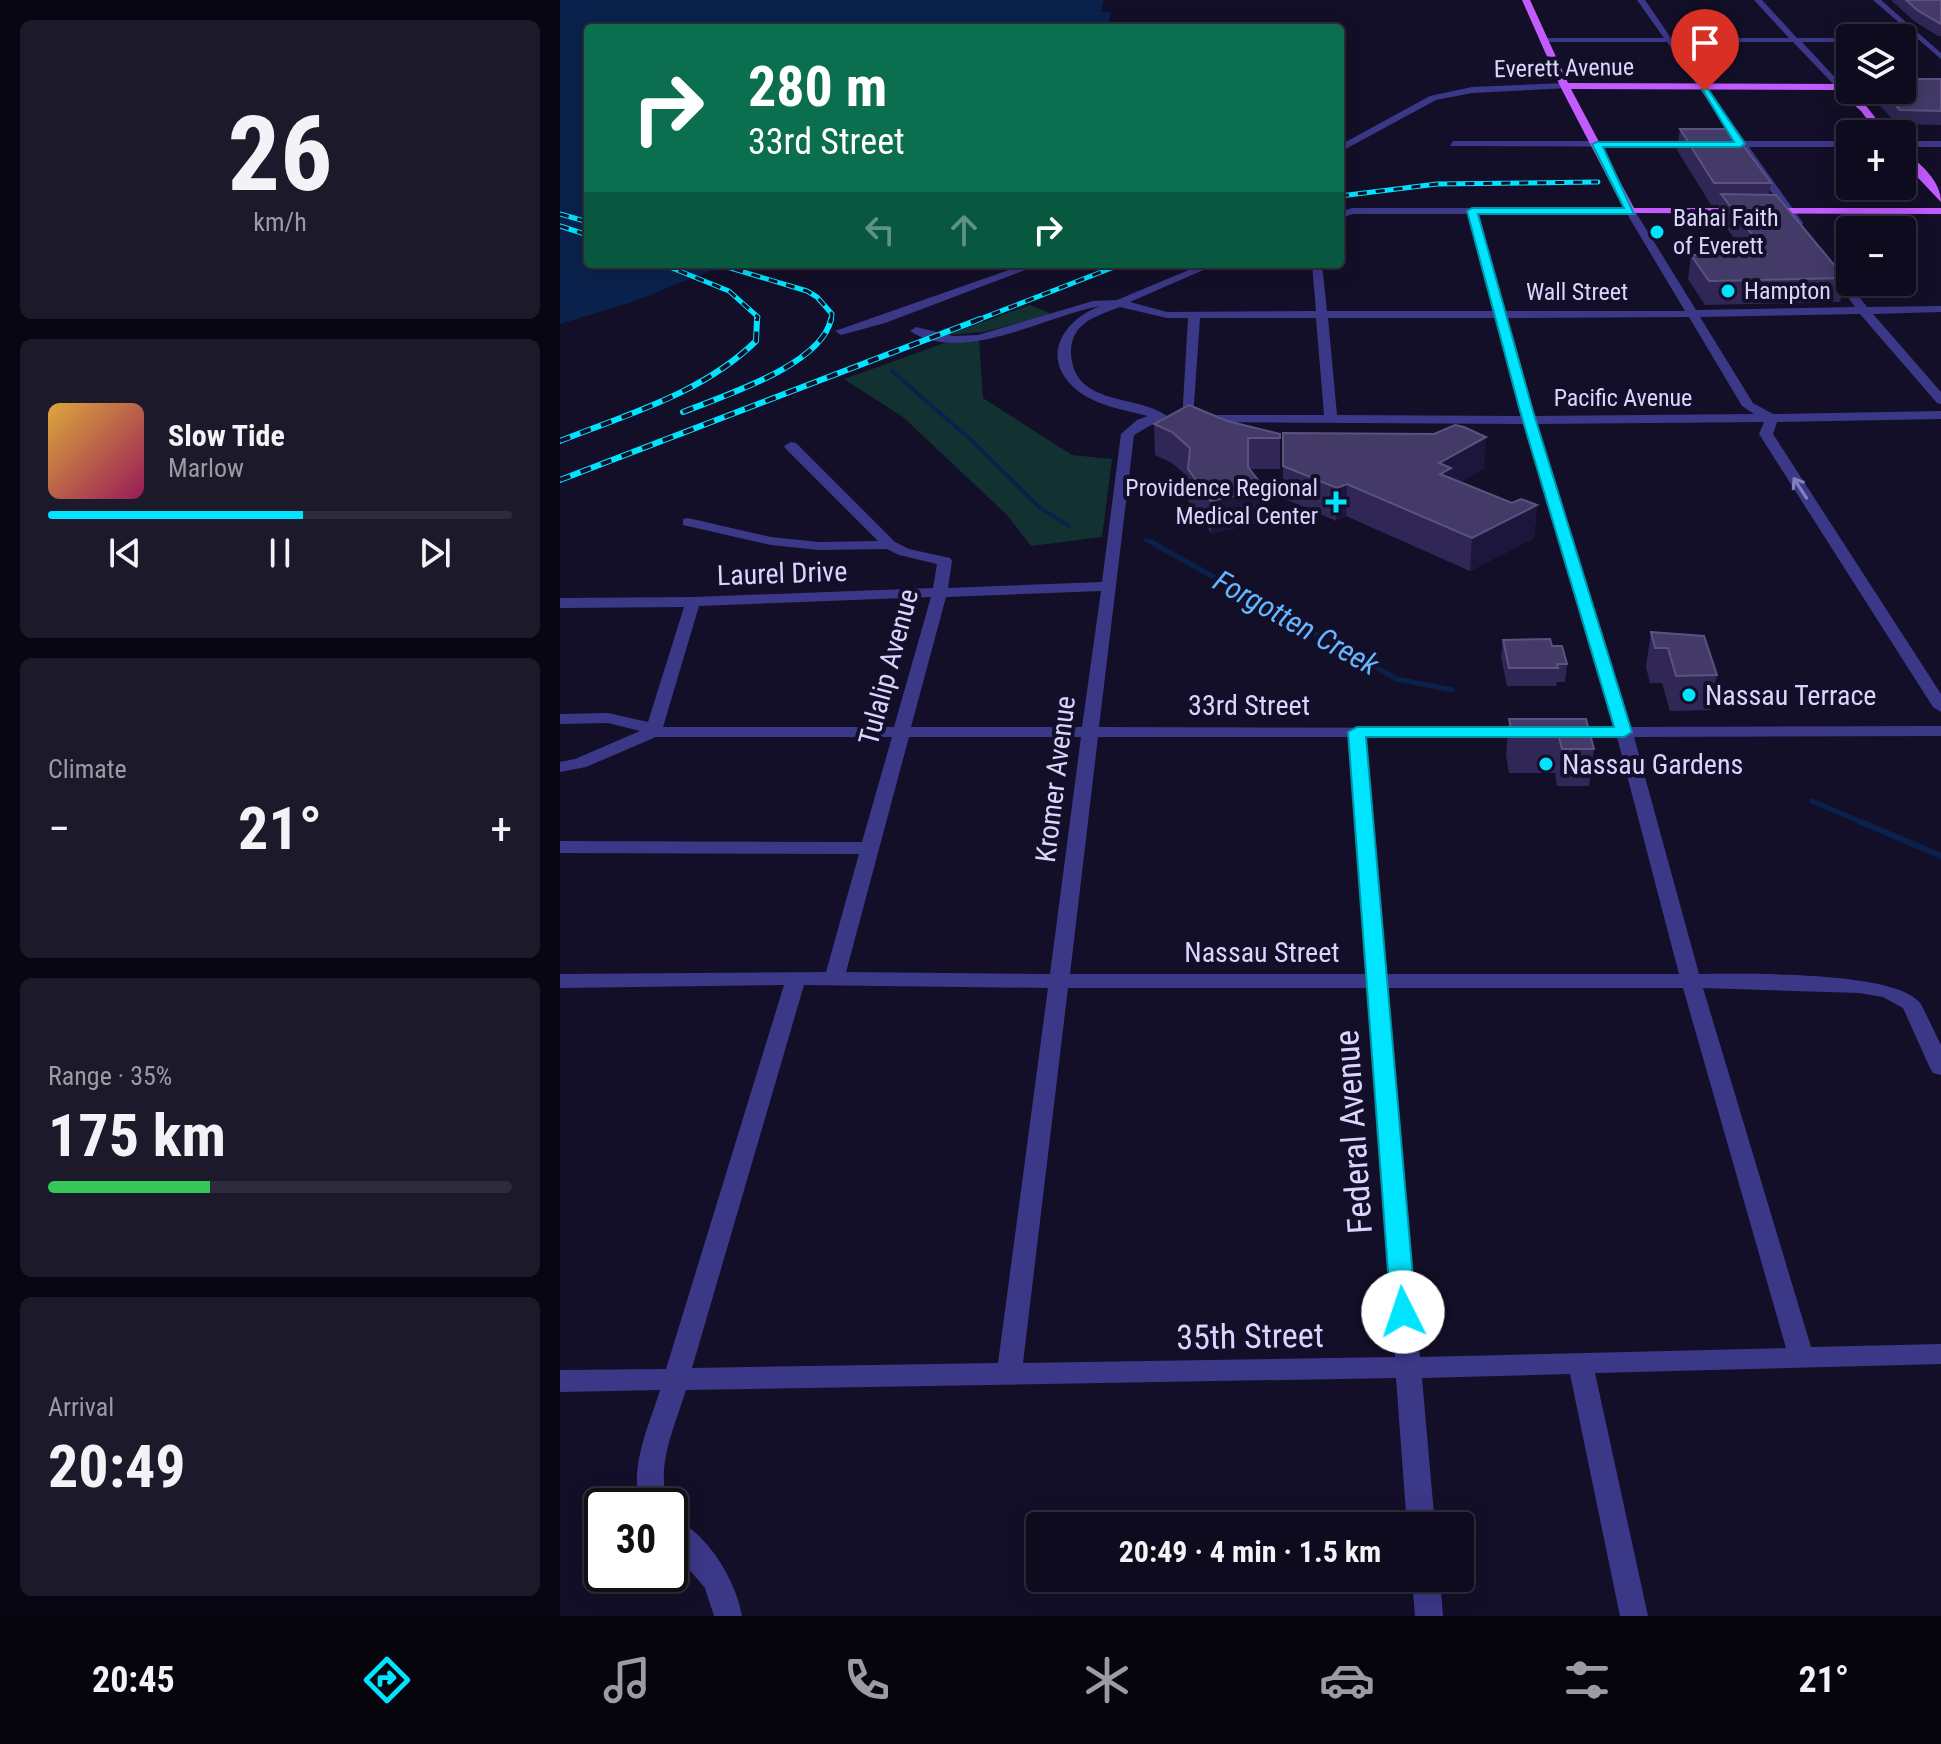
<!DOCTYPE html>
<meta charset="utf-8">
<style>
body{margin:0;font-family:"Roboto Condensed",sans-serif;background:#1c192b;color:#f1f3f6;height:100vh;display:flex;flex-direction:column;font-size:30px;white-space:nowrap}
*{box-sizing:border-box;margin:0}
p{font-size:26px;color:#9b9ba4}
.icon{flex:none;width:44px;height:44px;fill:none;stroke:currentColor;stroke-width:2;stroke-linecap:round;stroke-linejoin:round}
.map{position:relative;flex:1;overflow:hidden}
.sheet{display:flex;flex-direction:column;gap:20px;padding:20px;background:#080610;width:560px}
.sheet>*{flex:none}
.banner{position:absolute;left:24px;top:24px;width:760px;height:244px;border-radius:8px;box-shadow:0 4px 20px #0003,0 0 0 2px #2e2b3c;background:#0b6e4f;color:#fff;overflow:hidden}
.controls{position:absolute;left:1276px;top:24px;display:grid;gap:16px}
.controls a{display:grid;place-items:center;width:80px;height:80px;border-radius:8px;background:#0e0b1e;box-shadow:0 4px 20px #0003,0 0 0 2px #2e2b3c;font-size:40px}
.speed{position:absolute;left:24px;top:1488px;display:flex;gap:16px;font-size:40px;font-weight:700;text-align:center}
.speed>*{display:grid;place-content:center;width:104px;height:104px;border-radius:50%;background:#0e0b1e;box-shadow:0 4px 20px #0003,0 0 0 2px #2e2b3c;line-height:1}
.speed .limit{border:4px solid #111;border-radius:12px;background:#fff;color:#111}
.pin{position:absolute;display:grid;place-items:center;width:68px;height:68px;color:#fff;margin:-82px -34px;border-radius:50% 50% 50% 0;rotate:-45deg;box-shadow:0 0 8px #0007}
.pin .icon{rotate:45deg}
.me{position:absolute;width:88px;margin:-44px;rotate:356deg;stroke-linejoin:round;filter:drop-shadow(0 0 6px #0008)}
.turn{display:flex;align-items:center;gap:28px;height:168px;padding:0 32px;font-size:36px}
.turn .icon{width:104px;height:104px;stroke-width:2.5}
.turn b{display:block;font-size:56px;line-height:68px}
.lanes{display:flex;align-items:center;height:76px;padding:0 32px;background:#0003;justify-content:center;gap:40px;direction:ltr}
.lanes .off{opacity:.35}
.big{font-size:60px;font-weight:700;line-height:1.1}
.sheet .tile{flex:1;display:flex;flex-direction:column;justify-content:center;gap:12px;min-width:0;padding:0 28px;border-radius:12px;background:#1c192b}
.sheet .dial{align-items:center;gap:0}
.dial b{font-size:104px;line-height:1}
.song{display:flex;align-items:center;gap:24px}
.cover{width:96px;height:96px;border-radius:12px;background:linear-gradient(135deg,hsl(40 70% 55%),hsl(330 70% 35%))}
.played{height:8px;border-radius:4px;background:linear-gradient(90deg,#01e4ff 55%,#2e2b3c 55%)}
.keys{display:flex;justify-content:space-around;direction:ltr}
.heat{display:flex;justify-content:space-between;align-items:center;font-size:44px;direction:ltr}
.charge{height:12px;border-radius:6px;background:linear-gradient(90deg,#34c759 35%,#2e2b3c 0)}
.trip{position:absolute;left:466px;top:1512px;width:448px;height:80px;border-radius:8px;background:#0e0b1e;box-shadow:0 4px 20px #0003,0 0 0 2px #2e2b3c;font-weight:700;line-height:80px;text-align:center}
.tabs{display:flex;height:128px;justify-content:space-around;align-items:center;background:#06040c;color:#9b9ba4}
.tabs .icon{width:56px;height:56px}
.tabs .selected{color:#01e4ff}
.tabs b{font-size:36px;color:#f1f3f6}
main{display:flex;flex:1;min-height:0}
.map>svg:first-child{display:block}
.green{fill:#113231}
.water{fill:#0a224b}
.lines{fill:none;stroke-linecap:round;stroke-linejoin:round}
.stream-far2{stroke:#0a224b;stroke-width:4}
.stream-far1{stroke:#0a224b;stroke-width:5}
.stream{stroke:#0a224b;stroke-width:6}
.minor{fill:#3c3888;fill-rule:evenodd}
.major{fill:#c35cff;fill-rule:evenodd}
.rail-far1-casing{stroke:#01e4ff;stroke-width:5}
.rail-casing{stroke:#01e4ff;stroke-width:6}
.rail-far1{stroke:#130f28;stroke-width:3;stroke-dasharray:9;stroke-linecap:butt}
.rail{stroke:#130f28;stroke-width:4;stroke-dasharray:11;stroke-linecap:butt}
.wall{fill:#312756}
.shaded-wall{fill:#1d163c}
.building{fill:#433a68;stroke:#5b5280;stroke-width:2}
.oneway{stroke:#837fbe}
.route{fill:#01e4ff;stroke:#0194a6;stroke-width:2}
.poi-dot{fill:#01e4ff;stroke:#130f28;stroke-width:3}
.labels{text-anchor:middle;stroke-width:8;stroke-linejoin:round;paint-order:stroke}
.far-street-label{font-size:24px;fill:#dad5ff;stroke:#130f28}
.far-poi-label{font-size:24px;fill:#dad5ff;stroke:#130f28;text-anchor:start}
.street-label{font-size:28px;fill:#dad5ff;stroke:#130f28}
.poi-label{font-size:28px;fill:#dad5ff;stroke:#130f28;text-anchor:start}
.water-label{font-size:30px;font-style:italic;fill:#63b6ff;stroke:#130f28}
.near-street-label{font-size:34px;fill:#dad5ff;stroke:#130f28}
</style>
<main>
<section class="sheet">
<div class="tile dial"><b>26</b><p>km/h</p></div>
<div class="tile">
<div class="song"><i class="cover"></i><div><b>Slow Tide</b><p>Marlow</p></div></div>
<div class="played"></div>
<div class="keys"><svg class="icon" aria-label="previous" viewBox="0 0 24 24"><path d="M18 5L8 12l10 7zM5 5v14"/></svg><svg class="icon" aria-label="pause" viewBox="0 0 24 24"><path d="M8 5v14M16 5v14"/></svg><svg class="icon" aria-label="next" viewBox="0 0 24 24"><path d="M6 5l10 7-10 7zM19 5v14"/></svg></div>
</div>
<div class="tile"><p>Climate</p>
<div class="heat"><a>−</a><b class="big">21°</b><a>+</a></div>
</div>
<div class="tile"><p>Range · 35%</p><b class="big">175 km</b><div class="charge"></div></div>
<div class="tile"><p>Arrival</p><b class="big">20:49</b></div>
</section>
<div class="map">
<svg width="1381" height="1616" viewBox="0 0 1381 1616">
<rect width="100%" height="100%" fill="#130f28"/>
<g class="green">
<path d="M470,305L492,314L424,332L387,335Z"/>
<path d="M419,338L423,398L512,455L552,459L542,537L471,546L446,514L343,417L284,379L393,340Z"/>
</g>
<path class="water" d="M0,0H544L541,12H551L548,28H28V264H167L75,301L0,324Z"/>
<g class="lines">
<g class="stream-far2">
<path d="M332,371L411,440L479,507L509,526"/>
<path d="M586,540L595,544"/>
</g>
<g class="stream-far1">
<path d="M591,542L837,679L892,690"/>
<path d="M1252,801L1306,824"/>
</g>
<path class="stream" d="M1301,822L1381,856"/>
<g class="minor">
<path d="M1077,0H1085L1111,38H1229L1194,0H1202L1237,38H1291L1290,42H1242L1282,85L1279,90L1233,42H1115L1185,141H1290V147H1189L1243,223L1242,225H1234L1180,147L1170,146V142L1176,141L1107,42H983L979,40L983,38H1104Z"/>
<path d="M1313,0H1321L1381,53V59Z"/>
<path d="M1005,83L1008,88L912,93L876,100L780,152V145L870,96L912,87Z"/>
<path d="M893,141H1143L1148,144L1143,147L890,146Z"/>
<rect x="1342" y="141" width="39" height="6"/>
<path d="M792,208H1070L1075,211L1136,310L1295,307L1265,266L1270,263L1274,264L1307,307L1381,306V312L1313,314L1381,392V404L1377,403L1300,314L1140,317L1193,403L1213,414L1381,411V419L1217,422L1213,434L1381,694V712L1373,707L1199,434L1204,422L977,424L1071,727L1381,726V736L1074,737L1139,974C1182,974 1338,970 1361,1004L1381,1045V1075L1373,1073L1370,1068L1343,1008L1323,997L1299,993L1143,988L1251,1347L1381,1344V1364L1035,1373L1088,1616H1060L1010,1374L862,1378L875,1526H847L836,1378L126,1390C115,1426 94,1469 109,1506H81C68,1469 89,1426 100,1390L0,1392V1370L106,1369L224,985L0,988V974L266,972L299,854L0,853V841L302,842L332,737H96L26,767L0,772V762L15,759L80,731L48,723L0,724V714L48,713L88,722L124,607L0,608V598L133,597L373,588L377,564L339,555L327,549L259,550L211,545L123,525V519L128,518L211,537L259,542L318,541L226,449L224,446L231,442L236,443L335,542L349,549L390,558L392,561L388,588L542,582L561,434L577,420L588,416C565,410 538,406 518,391C479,360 501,321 540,306C486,316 401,365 350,331L356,327L393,336L418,335L533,301L557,300L643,264H657L570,302L607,312L756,311L752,264H762L767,311H934L908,214H793L780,218V212ZM918,214H1067L1125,311H945ZM560,307L607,318H628L622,421L633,418L640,318H756L764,415H640L635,416V422L964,424L1054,727H1008L1000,732L1008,737H1057L1119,974H827L806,737H970L978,732L976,728L539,727L574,435L607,416C578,394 514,407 511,354C510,323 536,316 560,307ZM1129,317L1182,406L1194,414L974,416L947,318ZM768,318H935L961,416L777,415ZM541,591L522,727H351L386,597ZM371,597L334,727H103L139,606ZM349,737H521L490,974L286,972ZM538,737H789L806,974H510ZM244,985L488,988L438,1363L132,1368ZM508,988H807L835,1357L463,1363ZM828,988H1123L1226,1348L860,1357Z"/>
<path d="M466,264H481L325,323L281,335L275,331Z"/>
<path d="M110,1517C146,1530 176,1580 182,1616H154L145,1588L110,1547Z"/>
<path d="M852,1578H880L883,1616H855Z"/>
</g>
<g class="major">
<path d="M962,0H970L1008,83L1290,84L1288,90L1307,107L1328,134H1318L1301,111L1277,90L1011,89L1074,208H1381V214L1066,213L1000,86Z"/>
<path d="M1342,152C1360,161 1381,182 1381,202L1342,161Z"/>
</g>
<defs>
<g id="rail-far1">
<path d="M780,196L877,184L1038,182"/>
<path d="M0,214L28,222"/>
<path d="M0,226L28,235"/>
<path d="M102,264L169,291L198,317L197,321"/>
<path d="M157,264L247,291L257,297L272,314L271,321"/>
<path d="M415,321L562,264"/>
</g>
<g id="rail">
<path d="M123,412C163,396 262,365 271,319"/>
<path d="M0,441C68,414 143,393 196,341L197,319"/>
<path d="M0,480L420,319"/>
</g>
</defs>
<use href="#rail-far1" class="rail-far1-casing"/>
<use href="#rail" class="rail-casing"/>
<use href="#rail-far1" class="rail-far1"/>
<use href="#rail" class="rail"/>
</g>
<g class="wall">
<path d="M1331,0H1381V36H1378L1354,21Z"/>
<path d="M1282,51H1290V75L1280,64Z"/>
<path d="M1381,79V125L1337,124L1305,90H1342Z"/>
<path d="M1120,129L1211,183L1209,194L1285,278L1280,302L1145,305L1128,279L1131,255H1186L1158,216L1159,205H1151L1117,150Z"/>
<path d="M667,421L720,434V469H690L705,522L651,533L628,501V477L612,463L595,455L594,424Z"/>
<path d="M723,433L924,468L900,482L952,503L977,505L974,538L910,571L786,516L776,521L723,498Z"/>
<path d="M1091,632L1157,675L1151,710L1110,711L1102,683H1090L1086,667Z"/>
<path d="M943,640L992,646L1007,664L1005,682H997L996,686H947L941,657Z"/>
<path d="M949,719L1034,749L1029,786H997L995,773H949L946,755Z"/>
</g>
<g class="shaded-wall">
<path d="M926,437L924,468L879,494V463Z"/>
<path d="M787,484L786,516L776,521L777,488Z"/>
<path d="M705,489V522L651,533V501Z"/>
<path d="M977,505L974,538L910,571L912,538Z"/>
</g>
<g class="building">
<path d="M1346,0H1381V24L1357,10Z"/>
<path d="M1282,51H1290V59Z"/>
<path d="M1342,79H1381V111L1340,110L1321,90H1342Z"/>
<path d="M1120,129H1171L1211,183H1154Z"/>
<path d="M1161,194L1216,195L1285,278L1149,281L1131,255L1207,254Z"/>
<path d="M629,405L667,421L720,434V438H688V467L705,489L651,501L628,469L630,448L612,432L594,424Z"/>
<path d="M895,425L904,427L926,437L879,463L891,468L880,474L952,503L961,499L977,505L912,538L787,484L777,488L723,466V433L874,434Z"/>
<path d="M1091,632L1144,636L1157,675L1116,676L1108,648H1095Z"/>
<path d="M990,639L992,646H1002L1007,664H997L998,668H949L943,640Z"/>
<path d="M949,719H1026L1034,749H1002L999,737H953Z"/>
</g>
<defs><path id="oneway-shaft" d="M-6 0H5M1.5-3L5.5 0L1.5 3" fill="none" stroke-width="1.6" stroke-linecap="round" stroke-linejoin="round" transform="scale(2)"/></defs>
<use class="oneway" href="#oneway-shaft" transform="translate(1240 488) rotate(-123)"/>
<path class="route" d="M1142,89H1148L1185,144L1180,147H1043L1074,214H918L973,411L1072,732L1064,737H806L856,1312L852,1319L843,1322L835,1319L831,1312L788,732L797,727H1054L960,411L907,211L912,208H1064L1032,144L1037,142H1174Z"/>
<g class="poi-dot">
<circle cx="1097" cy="232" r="8"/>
<circle cx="1168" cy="291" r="8"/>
<path d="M772 490h8v8h8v8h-8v8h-8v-8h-8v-8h8z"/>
<circle cx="1129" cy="695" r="8"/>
<circle cx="986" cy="764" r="8"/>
</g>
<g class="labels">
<g class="far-street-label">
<text transform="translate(1004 68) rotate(-1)" y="8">Everett Avenue</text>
<text x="1017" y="300">Wall Street</text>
<text x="1063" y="406">Pacific Avenue</text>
</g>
<g class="far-poi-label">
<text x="1113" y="226">Bahai Faith<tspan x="1113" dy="28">of Everett</tspan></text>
<text x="1184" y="299">Hampton</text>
<text x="758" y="496" text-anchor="end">Providence Regional<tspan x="758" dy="28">Medical Center</tspan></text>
</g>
<g class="street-label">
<text transform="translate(222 573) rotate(-2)" y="10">Laurel Drive</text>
<text transform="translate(328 667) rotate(-75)" y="10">Tulalip Avenue</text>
<text x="689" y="715">33rd Street</text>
<text transform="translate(495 779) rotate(-83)" y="10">Kromer Avenue</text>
<text x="702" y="962">Nassau Street</text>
</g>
<g class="poi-label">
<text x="1145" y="705">Nassau Terrace</text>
<text x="1002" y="774">Nassau Gardens</text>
</g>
<g class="water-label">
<text transform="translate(736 623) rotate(29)" y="10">Forgotten Creek</text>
</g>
<g class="near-street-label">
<text transform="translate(793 1132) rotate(-94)" y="12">Federal Avenue</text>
<text transform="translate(690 1336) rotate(-1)" y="12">35th Street</text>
</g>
</g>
</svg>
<div class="controls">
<a><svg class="icon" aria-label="layers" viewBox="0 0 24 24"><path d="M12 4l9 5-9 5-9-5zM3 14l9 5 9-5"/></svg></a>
<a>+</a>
<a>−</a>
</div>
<div class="speed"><div class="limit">30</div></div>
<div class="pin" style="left:1145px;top:91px;background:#d93025"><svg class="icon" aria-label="arrive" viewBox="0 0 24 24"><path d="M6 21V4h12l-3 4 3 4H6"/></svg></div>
<svg class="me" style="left:843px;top:1312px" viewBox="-20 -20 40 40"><circle r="19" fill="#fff"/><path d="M0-13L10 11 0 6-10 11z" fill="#01e4ff"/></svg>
<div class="trip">20:49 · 4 min · 1.5 km</div>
<div class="banner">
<div class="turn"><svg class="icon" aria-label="right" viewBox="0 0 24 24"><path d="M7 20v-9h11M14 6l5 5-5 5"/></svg><div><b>280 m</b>33rd Street</div></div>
<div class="lanes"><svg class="icon off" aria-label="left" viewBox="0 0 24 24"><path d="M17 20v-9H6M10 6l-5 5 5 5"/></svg><svg class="icon off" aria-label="ahead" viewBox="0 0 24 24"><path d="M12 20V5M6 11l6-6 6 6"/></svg><svg class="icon" aria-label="right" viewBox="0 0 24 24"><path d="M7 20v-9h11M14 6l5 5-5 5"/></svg></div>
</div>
</div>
</main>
<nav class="tabs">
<b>20:45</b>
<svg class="icon selected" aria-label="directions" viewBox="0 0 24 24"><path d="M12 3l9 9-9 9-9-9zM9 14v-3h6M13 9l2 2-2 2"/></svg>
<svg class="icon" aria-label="music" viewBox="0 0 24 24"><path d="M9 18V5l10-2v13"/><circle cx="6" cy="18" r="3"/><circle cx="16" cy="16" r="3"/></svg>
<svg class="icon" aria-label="phone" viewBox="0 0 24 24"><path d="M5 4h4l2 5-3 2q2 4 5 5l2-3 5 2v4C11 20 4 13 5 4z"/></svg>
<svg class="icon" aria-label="climate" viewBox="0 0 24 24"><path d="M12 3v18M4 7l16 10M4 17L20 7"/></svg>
<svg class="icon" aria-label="car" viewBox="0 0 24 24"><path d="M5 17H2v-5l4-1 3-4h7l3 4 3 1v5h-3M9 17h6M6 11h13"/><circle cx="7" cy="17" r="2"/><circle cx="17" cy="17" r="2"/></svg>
<svg class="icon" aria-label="filters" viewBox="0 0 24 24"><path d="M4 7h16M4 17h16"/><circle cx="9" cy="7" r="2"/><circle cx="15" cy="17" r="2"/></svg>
<b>21°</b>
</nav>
